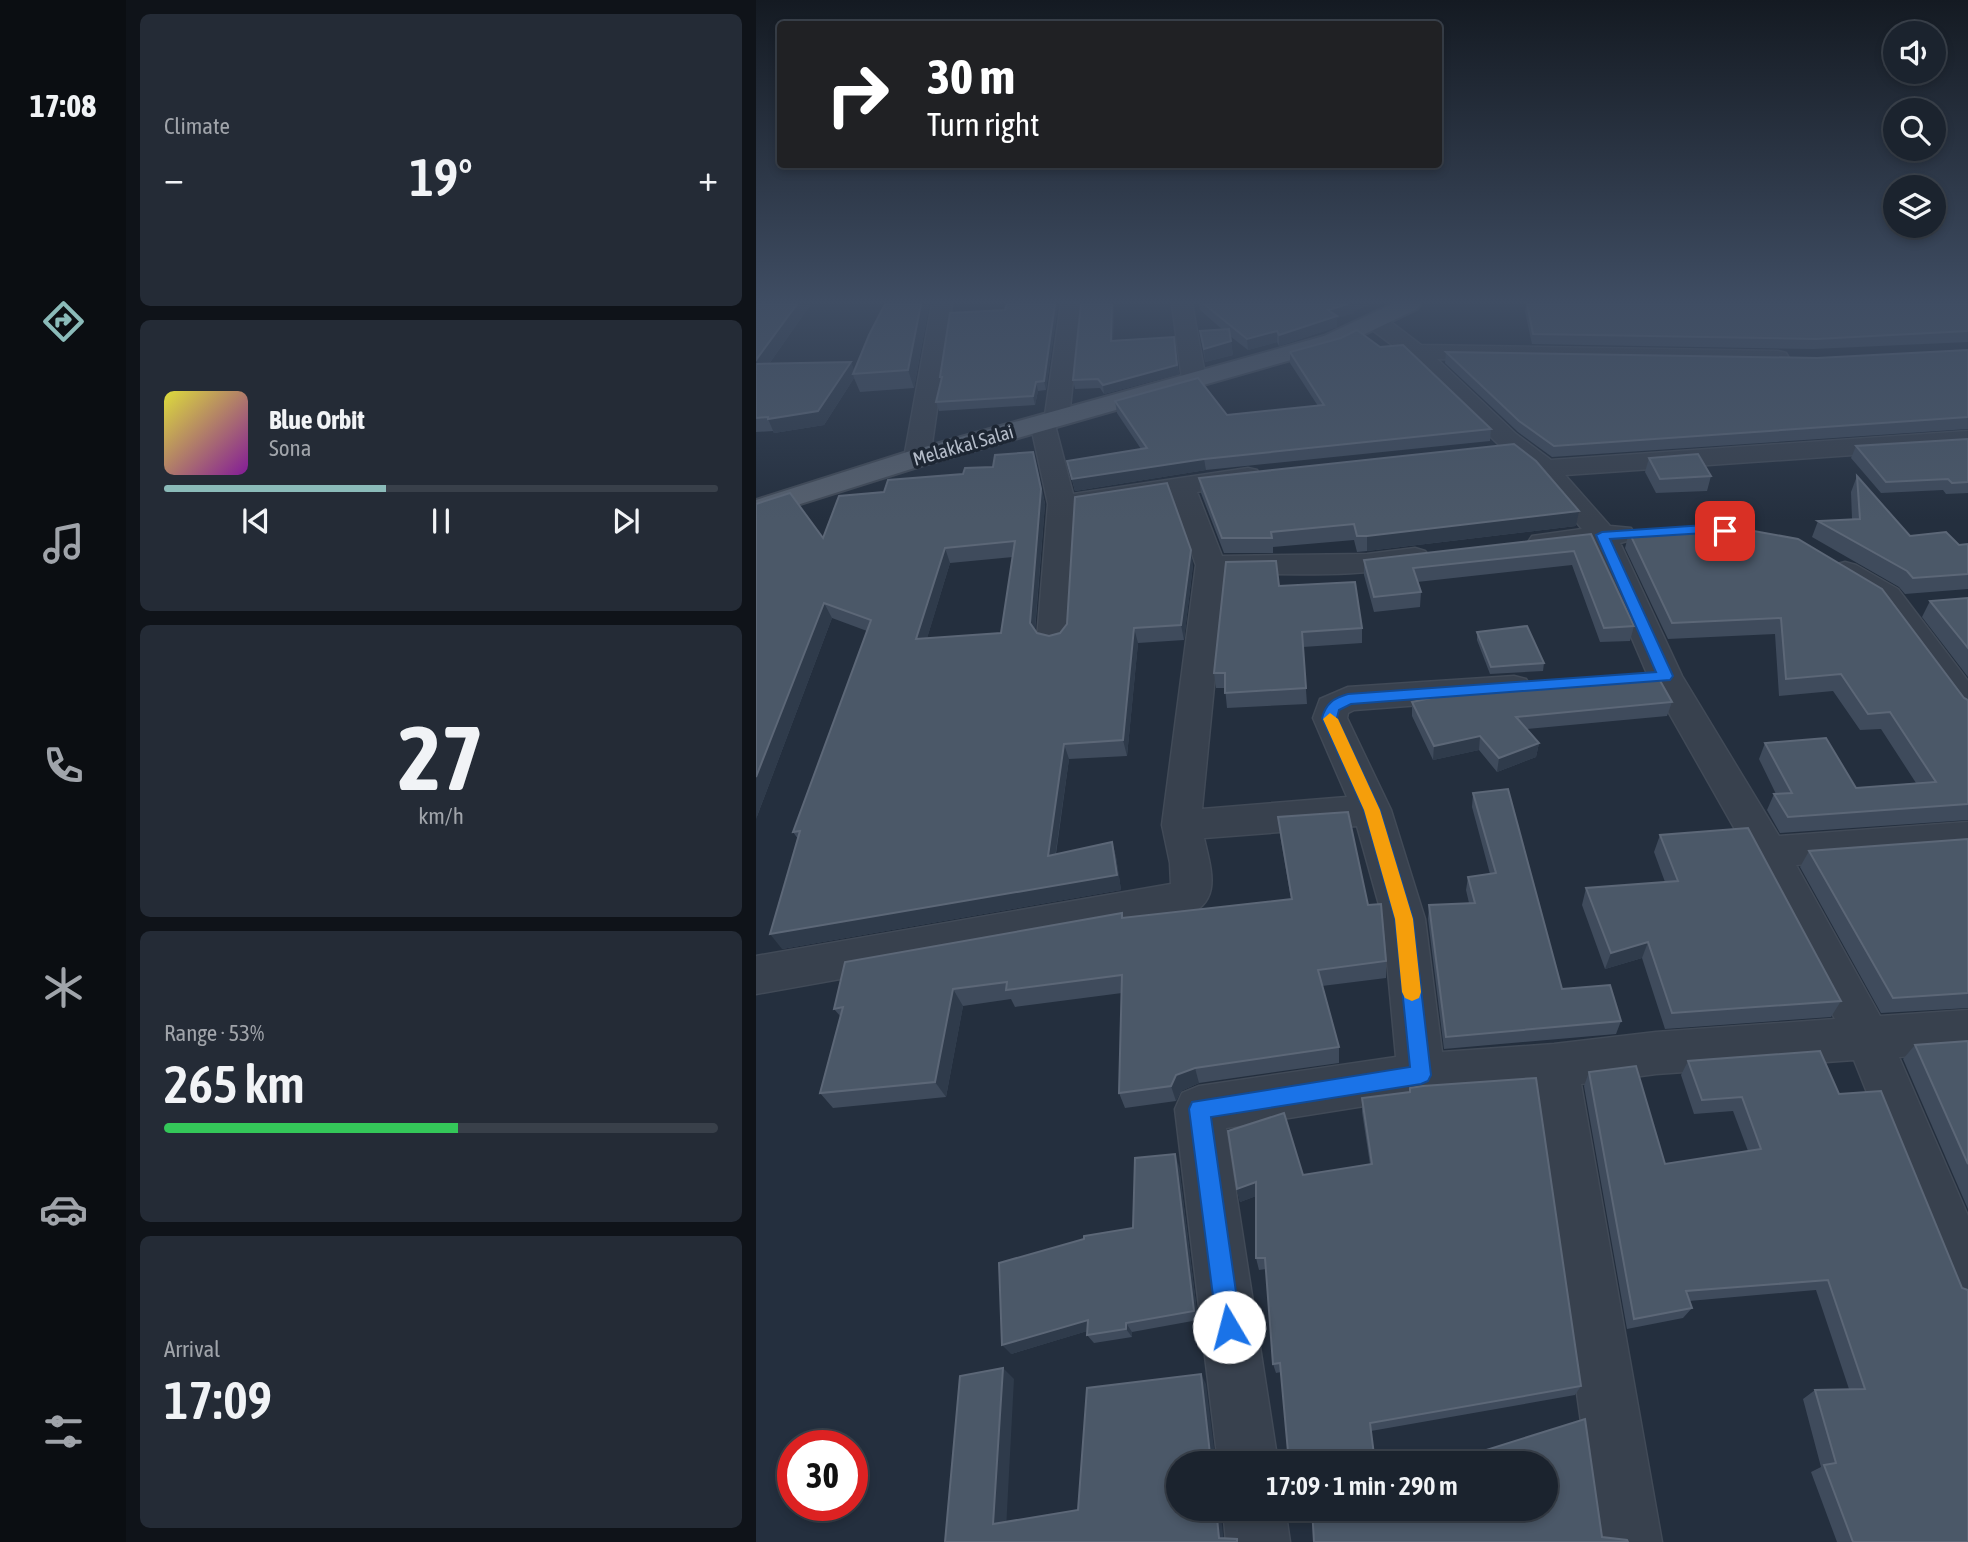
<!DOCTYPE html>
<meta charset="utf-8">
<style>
body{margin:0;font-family:"Asap Condensed",sans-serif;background:#242b36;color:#f1f3f6;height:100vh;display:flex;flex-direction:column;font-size:26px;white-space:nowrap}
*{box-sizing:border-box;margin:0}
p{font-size:23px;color:#a0a4aa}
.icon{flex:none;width:38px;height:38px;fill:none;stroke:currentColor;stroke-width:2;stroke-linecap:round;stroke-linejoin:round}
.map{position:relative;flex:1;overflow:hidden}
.sheet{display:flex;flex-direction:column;gap:14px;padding:14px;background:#0f1319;width:630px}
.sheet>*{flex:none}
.hud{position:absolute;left:21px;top:21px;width:665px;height:147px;border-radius:7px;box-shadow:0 4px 10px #0003,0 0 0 2px #39404a;background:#202124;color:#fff;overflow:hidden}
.fabs{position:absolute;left:1127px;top:21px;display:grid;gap:14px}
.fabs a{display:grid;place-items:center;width:63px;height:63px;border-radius:50%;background:#1b232e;box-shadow:0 4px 10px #0003,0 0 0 2px #39404a;font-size:35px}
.speed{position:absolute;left:21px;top:1430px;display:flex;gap:14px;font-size:35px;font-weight:700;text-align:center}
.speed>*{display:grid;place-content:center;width:91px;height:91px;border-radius:50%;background:#1b232e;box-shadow:0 4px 10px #0003,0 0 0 2px #39404a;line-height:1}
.speed .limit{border:10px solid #d22;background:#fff;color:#111}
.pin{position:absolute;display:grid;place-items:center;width:60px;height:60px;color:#fff;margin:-30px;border-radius:14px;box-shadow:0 4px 10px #0006}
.me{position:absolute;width:77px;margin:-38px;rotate:352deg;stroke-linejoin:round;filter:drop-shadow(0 0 5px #0008)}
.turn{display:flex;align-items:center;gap:24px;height:147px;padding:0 35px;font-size:32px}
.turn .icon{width:91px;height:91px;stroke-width:2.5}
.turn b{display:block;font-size:49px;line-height:60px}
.big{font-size:52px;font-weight:600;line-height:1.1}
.sheet .widget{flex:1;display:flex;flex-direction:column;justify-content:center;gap:10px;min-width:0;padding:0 24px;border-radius:10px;background:#242b36}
.sheet .dial{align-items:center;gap:0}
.dial b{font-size:91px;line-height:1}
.song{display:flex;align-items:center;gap:21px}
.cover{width:84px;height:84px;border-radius:10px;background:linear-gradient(135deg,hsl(60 70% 55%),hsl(290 70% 35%))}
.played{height:7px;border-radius:4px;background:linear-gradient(90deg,#8bbbb9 40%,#39404a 40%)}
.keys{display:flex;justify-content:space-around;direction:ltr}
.heat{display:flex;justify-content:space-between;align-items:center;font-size:38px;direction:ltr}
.charge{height:10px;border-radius:5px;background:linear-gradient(90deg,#34c759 53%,#39404a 0)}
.trip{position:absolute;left:410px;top:1451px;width:392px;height:70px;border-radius:35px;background:#1b232e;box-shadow:0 4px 10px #0003,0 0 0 2px #39404a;font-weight:600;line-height:70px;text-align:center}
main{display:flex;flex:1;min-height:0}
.tabs{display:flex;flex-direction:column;width:126px;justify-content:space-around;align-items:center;background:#0b0e12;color:#a0a4aa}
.tabs .icon{width:49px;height:49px}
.tabs .current{color:#8bbbb9}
.tabs b{font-size:32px;color:#f1f3f6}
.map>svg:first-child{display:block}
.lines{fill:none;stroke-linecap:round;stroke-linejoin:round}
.minor-casing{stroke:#414a57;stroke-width:3}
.major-casing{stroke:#414a57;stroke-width:4}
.minor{fill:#38414e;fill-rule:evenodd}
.major{fill:#56606e;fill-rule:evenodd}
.wall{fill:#3f4b5c;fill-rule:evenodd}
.shaded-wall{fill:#2f3b4b}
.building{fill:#4b5868;stroke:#5c6777;stroke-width:2;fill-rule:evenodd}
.route{fill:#1a73e8;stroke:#114b97;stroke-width:2}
.slow{fill:#f59e0b}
.labels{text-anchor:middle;stroke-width:7;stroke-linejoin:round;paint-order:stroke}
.far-street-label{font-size:19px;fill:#b4bcc9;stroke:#1d2633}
</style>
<main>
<nav class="tabs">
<b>17:08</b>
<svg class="icon current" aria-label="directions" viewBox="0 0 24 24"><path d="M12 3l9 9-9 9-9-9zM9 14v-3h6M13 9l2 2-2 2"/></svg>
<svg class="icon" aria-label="music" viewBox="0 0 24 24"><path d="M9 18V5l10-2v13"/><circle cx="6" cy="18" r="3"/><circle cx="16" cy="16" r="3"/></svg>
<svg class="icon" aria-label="phone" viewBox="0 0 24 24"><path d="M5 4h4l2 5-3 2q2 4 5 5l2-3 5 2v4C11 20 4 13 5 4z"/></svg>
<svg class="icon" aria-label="climate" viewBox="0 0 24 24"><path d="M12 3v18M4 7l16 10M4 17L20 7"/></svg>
<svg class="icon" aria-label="car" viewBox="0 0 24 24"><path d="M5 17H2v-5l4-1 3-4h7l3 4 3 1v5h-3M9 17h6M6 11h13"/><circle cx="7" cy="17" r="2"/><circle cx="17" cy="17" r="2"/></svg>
<svg class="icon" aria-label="filters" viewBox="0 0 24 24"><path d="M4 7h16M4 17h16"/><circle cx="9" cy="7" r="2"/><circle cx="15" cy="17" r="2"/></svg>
</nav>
<section class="sheet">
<div class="widget"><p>Climate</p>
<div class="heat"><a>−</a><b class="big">19°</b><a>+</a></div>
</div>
<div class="widget">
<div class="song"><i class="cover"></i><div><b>Blue Orbit</b><p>Sona</p></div></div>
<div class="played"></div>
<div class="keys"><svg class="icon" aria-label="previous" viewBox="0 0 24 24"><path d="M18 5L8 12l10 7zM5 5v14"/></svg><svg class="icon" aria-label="pause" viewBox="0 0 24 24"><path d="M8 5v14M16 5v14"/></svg><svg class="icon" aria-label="next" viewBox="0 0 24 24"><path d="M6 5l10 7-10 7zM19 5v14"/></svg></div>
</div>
<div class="widget dial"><b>27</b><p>km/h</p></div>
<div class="widget"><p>Range · 53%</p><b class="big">265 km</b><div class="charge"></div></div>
<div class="widget"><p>Arrival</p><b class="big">17:09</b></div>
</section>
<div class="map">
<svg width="1212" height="1542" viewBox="0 0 1212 1542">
<rect width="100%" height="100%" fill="#242f3e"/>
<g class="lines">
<defs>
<g id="minor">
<path d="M176,304H196L174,458L170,464L161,466L152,464L148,458Z"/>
<path d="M305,304H325L313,418L310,423L299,425L317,494L492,468L501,470L505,476L501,482L441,492L466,556L611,554L659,548L669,551L674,557L669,563C605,579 535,573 469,574L446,809L591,797L557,718L564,699L592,687L758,676L770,679L775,687L770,695L758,698L598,710L592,713L591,718L635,810L669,919L686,1052L798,1044L900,1032L1079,1019L997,861L892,676L836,545L786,551L776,548L772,542L776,536L826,529L780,474L742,444L652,357L611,326L608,321L611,316H627L665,345L1022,351L1030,353L1033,358L1030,363L1022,365L681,359L760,434L795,460L1212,431V447L809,475L854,526L875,528L879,534L875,540L864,543L926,676L1023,836L1212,822V852L1040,865L1124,1016L1212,1010V1052L1143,1057L1212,1216V1306L1193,1298L1098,1060L900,1074L825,1084L906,1542H842L778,1089L665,1097L470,1128L522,1463H462L419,1109L426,1093L443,1086L640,1057L627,919L601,826L448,838C456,873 467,904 425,918L0,994V956L415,884L414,863L406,825L440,565L415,496L320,510L313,639L308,646L297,649L286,646L281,639L292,504L274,422L277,417L289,415Z"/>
<path d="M416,304H436L450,380L446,385H430L426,380Z"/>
<path d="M1089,562L1100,565L1142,589L1212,681V717L1200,713L1120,603L1078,577L1074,571L1078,565Z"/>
<path d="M467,1508H529L534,1542H470Z"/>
</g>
<path id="major" d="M636,304H664L661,309L584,346L171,464L0,518V500L151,452L568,336Z"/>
</defs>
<use href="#minor" class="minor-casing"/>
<use href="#major" class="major-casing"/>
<use href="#minor" class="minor"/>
<use href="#major" class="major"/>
</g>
<g class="wall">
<path d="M0,304H55L13,364L95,362L98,371L129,304H172L173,306L158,388L104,392L98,378L68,425L18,433L17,431L0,432Z"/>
<path d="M251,304H302L290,390L282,391L279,405L183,411L180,402L185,381L184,377L249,310Z"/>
<path d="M358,304L357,340L418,337L423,374L348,394L344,388L319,389L317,380Z"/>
<path d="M443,304H615L598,311V313L581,318V327L523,346L521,342L492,350L474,336L477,355L449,362L444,331L467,330L444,310Z"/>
<path d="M770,304H1212V342L1057,349L776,344L769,312Z"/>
<path d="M1212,350V429L796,457L762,432L689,363L690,352L1061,358Z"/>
<path d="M534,352L735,429L734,441L450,470L319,491L311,461L385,449L361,413L359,401L471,415L562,406L534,363Z"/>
<path d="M1212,439V493L1190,494L1187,490L1125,493L1095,458L1100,446Z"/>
<path d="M893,458L955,476L951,491L900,493L889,472Z"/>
<path d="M281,467L289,504L279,631L281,633L293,636L304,633L437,565L428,640L382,643L371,756L313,759L300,854L356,842L360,857L365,890L26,949L42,839L37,832L111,631L76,618L0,819L67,538L128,492L207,474ZM257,557L245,633L171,638L194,563Z"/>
<path d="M1101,476L1154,536L1203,545L1212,544V589L1149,594L1143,587L1056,537L1062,521L1096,519L1095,492Z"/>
<path d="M443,478L820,526L611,551L601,552L598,540L517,547V553H468L445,493Z"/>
<path d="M873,532L1212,700V820L1024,833L1011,810L1018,794H1020L1003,759L1009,743L1100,788L1160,783L1125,729L1104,730L1077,691L1023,696L1019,634L912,639L869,548Z"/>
<path d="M835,534L878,626L874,641L844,642L816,565L661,582L665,592L664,607L618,612L608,575V560Z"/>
<path d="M523,586L606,628V643L547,647L551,704L471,708L469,688H460L458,673Z"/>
<path d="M1212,598V677L1166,617L1174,601Z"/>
<path d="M721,632L788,663L787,671L734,674L721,640Z"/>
<path d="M656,702H916L911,716L771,729L783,743L780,757L741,772L723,750L677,760L656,716Z"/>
<path d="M717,793L806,989L865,1021L860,1034L688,1049L672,919L673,905L713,903L710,890L712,877L734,874L716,807Z"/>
<path d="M522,817L612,905L630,961V978L566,986L583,1047V1063L443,1083L425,1091L420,1101L369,1108L363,1093L366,993L259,1007L255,999L207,1006L190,1097L77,1108L64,1093L85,1017L78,1009L366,913L367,918L535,899L524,835Z"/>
<path d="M904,835L1085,1001L1075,1017L909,1029L886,958L849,969L826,905L830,888L909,882L898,852Z"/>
<path d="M1212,839V1008L1125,1013L1044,867L1053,851Z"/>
<path d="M1212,1041V1209L1147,1059L1159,1045Z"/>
<path d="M932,1061L1083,1094L1206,1288L1212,1542H1081L1055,1472L1065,1467L1047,1399L1059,1390L1093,1389L1060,1290L933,1301L936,1308L927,1318L871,1329L828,1086L833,1072L909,1164L992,1151L977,1111L938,1114L925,1075Z"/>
<path d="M654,1088L825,1386L819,1395L615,1431L525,1372L520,1373L517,1364L510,1269L503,1270L500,1258V1196L484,1202L481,1189L547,1175L614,1164L606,1112V1098L654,1092Z"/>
<path d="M423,1166L442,1320L376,1332V1337L338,1343L331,1335V1331L255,1354L377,1228Z"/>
</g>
<g class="shaded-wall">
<path d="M41,304H55L3,378L0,371V360Z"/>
<path d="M165,304H172L173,306L158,388L152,370Z"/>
<path d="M299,304H302L290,390L288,381Z"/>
<path d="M356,304H358L357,349L355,341Z"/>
<path d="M592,304H615L598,311V313L581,318V327L523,346V335L572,310Z"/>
<path d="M521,331V342L492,350L491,339Z"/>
<path d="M475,341L477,355L449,362L448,349Z"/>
<path d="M95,362L99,373L97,374L98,378L68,425L18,433L12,419Z"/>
<path d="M421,365L423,374L348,394L347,385Z"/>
<path d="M280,382L282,391L279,405L277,396Z"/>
<path d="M277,452L289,504L278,639L274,623Z"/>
<path d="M448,459L450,470L319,491L316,479Z"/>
<path d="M823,511L820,526L611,551V536Z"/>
<path d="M189,548L194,563L166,655L160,639Z"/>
<path d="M435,550L437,565L428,640L425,625Z"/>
<path d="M68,603L76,618L0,819V777Z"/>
<path d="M378,628L382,643L371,756L367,740Z"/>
<path d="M724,736L723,750L677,760L678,746Z"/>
<path d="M783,743L780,757L741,772L743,758Z"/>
<path d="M308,744L313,759L297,871L292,856Z"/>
<path d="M356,842L360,857L365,890L26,949L14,934Z"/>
<path d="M892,942L886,958L849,969L855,953Z"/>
<path d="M197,989L207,1006L190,1097L179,1082Z"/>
<path d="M439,1068L443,1083L425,1091L420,1101L415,1086L420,1075Z"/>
<path d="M419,1154L423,1166L442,1320L438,1311Z"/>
<path d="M500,1182L503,1195L484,1202L481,1189Z"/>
<path d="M332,1320L338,1329L255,1354L246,1345Z"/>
<path d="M370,1323L376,1332V1337L370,1329Z"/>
<path d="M247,1368L258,1379L250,1530L237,1524Z"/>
<path d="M445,1374L450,1384L460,1463H455Z"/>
<path d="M460,1508H464L468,1542L463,1538Z"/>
</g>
<g class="building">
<path d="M0,304H41L0,360Z"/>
<path d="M129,304H165L152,370L97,374L113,335Z"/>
<path d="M251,304H299L288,381L280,382L277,396L180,402L186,377H184L194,313L249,310Z"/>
<path d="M325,304H356L355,341L418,337L421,365L347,385L342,379L317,380Z"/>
<path d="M448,304H592L572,310L581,316L523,335L521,331L491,339Z"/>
<path d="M771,304H1212V331L1060,339L777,334Z"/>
<path d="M473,329L475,341L448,349L444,331Z"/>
<path d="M601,330L624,347L647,345L735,429L448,459L316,479L311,461L391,448L359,401L442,378L471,415L568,405L534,352L585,338Z"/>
<path d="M1212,350V417L798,446L763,421L690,352L1061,358Z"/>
<path d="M95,362L62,411L12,419V417L0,418V364Z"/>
<path d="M1212,439V482L1196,483L1192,479L1130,482L1100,446Z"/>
<path d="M758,444L780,461L823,511L611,536H601L598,524L515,532L516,538H466L443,478Z"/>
<path d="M277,452L285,489L274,623L281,633L293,636L304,633L311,624L319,497L411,483L435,550L425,625L378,628L367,740L308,744L292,856L356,842L361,875L14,934L44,831L37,832L115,620L68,603L0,777V504L34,493L67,538L83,496L128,492L132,480L207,474L209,468L237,467L239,455ZM259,541L245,633L160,639L189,548Z"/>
<path d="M942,454L955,476L904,479L893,458Z"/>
<path d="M1101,476L1154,536L1190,532L1203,545L1212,544V574L1157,578L1151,571L1062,521L1104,519Z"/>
<path d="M970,526L1042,539L1126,589L1208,698L1212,700V804L1032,817L1018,794L1036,793L1009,743L1070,738L1100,788L1180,782L1134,712L1112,714L1085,674L1030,679L1025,618L916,623L873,532Z"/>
<path d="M835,534L878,626L848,628L818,551L657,568L665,592L618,597L608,560Z"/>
<path d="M520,561L523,586L599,582L606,628L546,632L550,688L469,693V673H458L470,562Z"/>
<path d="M1212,598V648L1174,601Z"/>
<path d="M771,626L788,663L735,667L721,632Z"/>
<path d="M902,677L916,702L760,717L783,743L743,758L724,736L678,746L656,702L713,690Z"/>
<path d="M752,789L806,989L854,985L865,1021L690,1037L673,905L719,903L712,877L740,873L717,793Z"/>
<path d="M592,812L612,905L625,904L630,961L562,970L583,1047L439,1068L420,1075L415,1086L363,1093L366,975L250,990L251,982L197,989L179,1082L64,1093L87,1007L78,1009L89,962L366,913V918L536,899L522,817Z"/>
<path d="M992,828L1085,1001L916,1013L892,942L855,953L830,888L922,881L904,835Z"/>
<path d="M1212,839V993L1137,998L1053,851Z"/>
<path d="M1212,1041V1164L1159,1045Z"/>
<path d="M1064,1051L1083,1094L1125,1091L1206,1288L1212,1290V1542H1097L1068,1465L1080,1463L1059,1390L1109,1389L1072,1280L930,1291L936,1308L878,1319L833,1072L880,1066L909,1164L1005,1149L986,1097L946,1100L932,1061Z"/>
<path d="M780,1078L825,1386L614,1423L619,1463H533L524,1363L517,1364L509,1258H500V1182L481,1189L472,1131L528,1113L547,1175L616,1164L606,1098L654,1092V1088L667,1086Z"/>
<path d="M419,1154L438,1311L370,1323V1329L331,1335L332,1320L246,1345L243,1263L328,1239V1236L377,1228L379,1158Z"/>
<path d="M247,1368L237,1524L322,1510L331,1388L445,1374L455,1463H422V1508H460L463,1538L481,1539V1542H189L204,1376Z"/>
<path d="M829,1419L846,1537L871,1540L872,1542H558L556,1508H789V1463H689Z"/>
</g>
<linearGradient id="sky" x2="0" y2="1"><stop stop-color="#141a22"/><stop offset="0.58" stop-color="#3f4d63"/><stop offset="1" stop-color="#3f4d63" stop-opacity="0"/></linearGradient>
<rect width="1212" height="520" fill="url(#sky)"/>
<path class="route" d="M949,525L969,527L975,531L969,535L949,533L854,539L917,676L914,680L595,704L583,710L581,718L624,810L657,919L675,1075L672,1081L665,1084L455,1117L485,1327L481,1335L473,1339L464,1335L461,1327L433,1109L436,1102L654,1067L639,919L608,810L566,718C570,703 578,698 592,694L900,672L840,535L846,532Z"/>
<path class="slow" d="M574,713L582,719L624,810L657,919L665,992L663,998L656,1001L649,998L646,992L639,919L608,810L567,719Z"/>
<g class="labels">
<g class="far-street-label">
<text transform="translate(207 445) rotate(-16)" y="7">Melakkal Salai</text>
</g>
</g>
</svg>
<div class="fabs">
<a><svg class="icon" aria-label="sound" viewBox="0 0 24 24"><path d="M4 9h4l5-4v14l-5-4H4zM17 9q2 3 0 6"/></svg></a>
<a><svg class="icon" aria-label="search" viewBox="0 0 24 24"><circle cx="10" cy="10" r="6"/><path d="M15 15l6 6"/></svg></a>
<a><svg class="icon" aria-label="layers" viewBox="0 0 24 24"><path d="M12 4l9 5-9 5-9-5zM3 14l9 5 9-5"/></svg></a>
</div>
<div class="speed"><div class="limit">30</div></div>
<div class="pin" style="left:969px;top:531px;background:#d93025"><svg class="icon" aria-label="arrive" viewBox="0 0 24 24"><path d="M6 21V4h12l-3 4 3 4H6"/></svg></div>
<svg class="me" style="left:473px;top:1327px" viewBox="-20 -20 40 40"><circle r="19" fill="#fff"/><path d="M0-13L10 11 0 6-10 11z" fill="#1a73e8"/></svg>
<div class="trip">17:09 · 1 min · 290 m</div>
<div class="hud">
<div class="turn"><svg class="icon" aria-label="right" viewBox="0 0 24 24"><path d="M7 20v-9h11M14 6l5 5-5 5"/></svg><div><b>30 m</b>Turn right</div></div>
</div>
</div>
</main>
